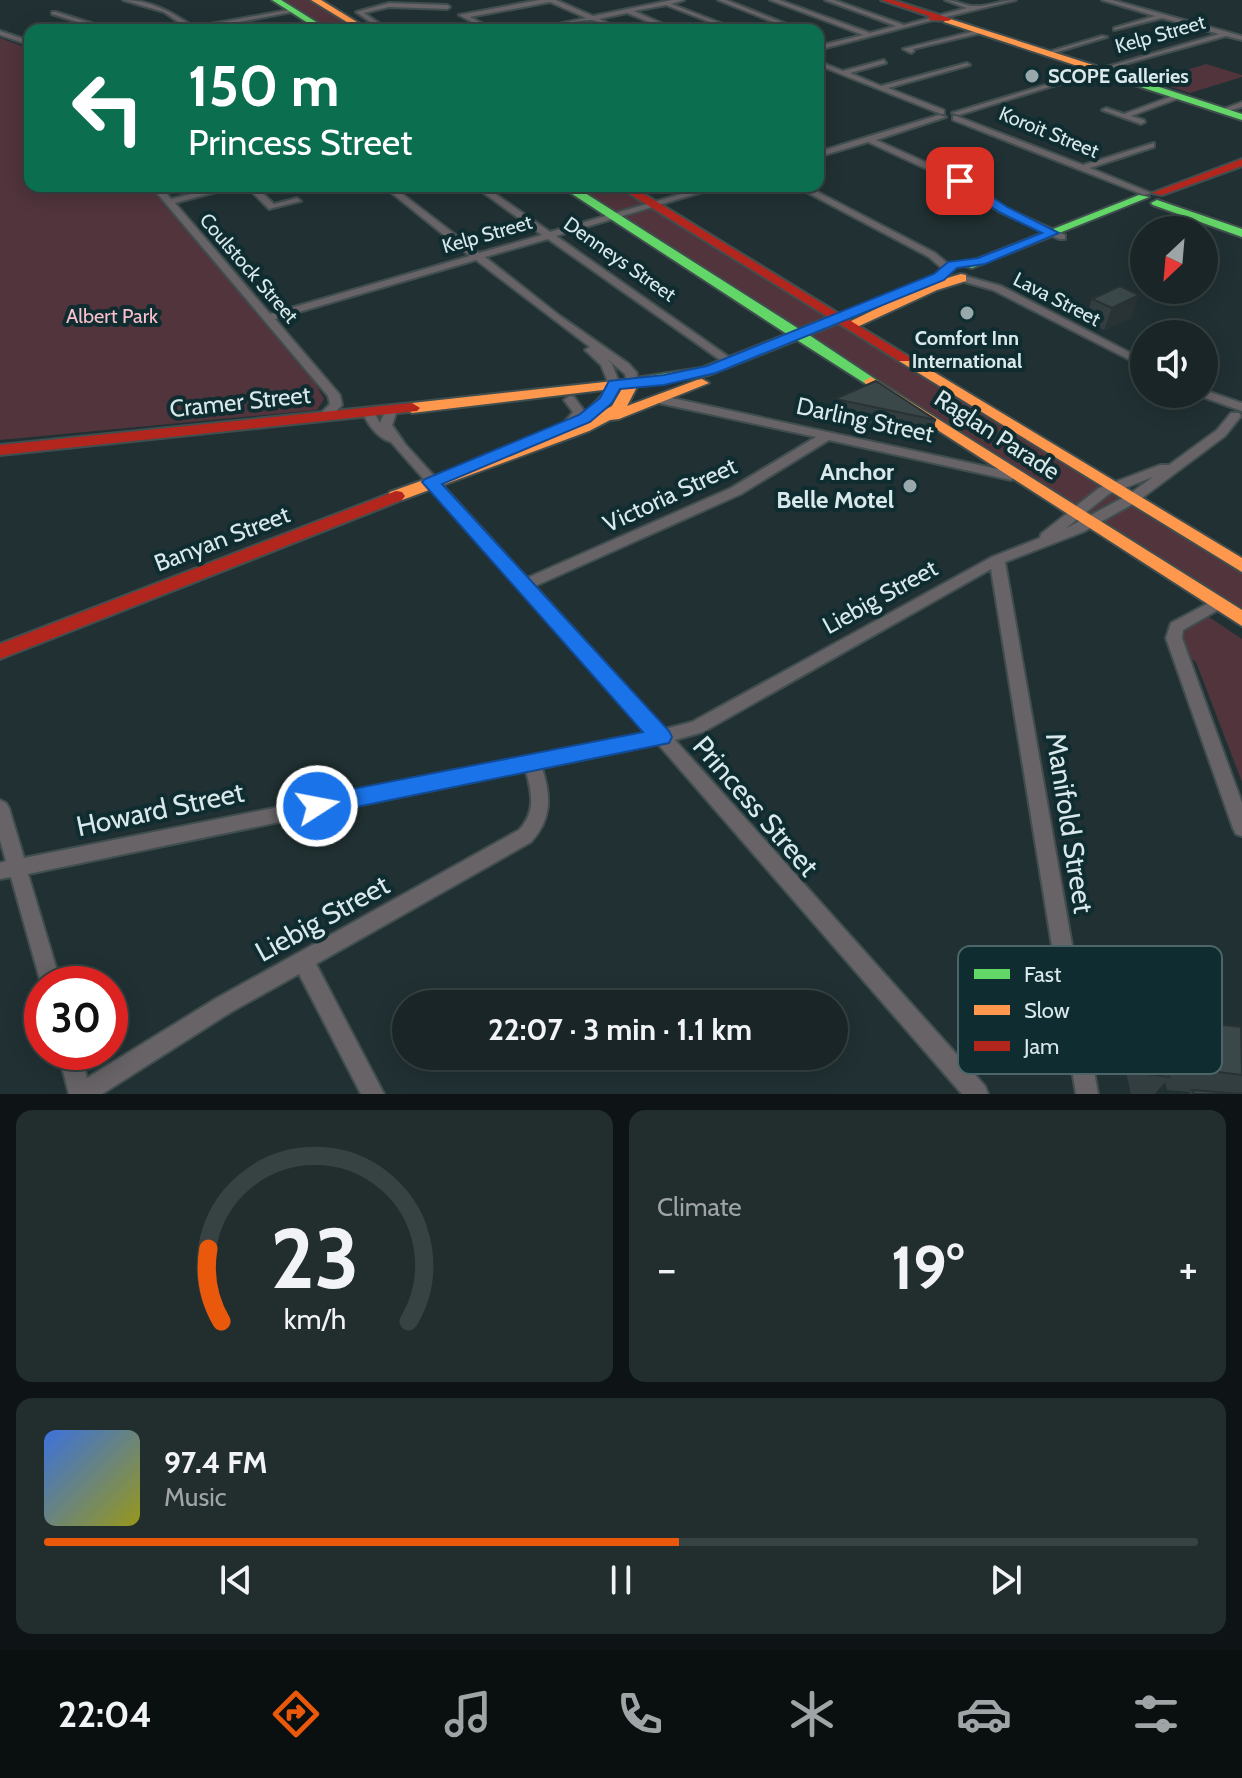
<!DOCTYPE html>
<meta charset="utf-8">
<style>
body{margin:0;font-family:Cabin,sans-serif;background:#222d2e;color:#f1f3f6;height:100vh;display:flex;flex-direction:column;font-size:30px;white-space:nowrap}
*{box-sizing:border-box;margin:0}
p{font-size:26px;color:#9fa5a7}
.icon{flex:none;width:44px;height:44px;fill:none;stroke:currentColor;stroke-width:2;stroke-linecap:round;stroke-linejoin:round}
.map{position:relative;height:1094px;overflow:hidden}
.side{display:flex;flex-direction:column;gap:16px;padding:16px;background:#0e1415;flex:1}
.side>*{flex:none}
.hud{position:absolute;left:24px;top:24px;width:800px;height:168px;border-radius:16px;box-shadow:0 4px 20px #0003,0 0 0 2px #374243;background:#0b6e4f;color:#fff;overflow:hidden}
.needle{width:52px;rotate:206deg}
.fabs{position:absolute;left:1130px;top:216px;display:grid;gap:16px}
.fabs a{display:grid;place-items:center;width:88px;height:88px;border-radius:50%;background:#192526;box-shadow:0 4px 20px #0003,0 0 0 2px #374243;font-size:40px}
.speed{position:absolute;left:24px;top:966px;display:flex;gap:16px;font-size:40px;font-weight:700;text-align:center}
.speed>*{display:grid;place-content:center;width:104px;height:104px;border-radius:50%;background:#192526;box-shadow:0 4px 20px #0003,0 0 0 2px #374243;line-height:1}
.speed .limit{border:12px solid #d22;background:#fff;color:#111}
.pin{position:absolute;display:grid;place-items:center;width:68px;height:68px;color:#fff;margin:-34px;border-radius:16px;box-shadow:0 4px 12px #0006}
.me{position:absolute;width:88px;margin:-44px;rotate:79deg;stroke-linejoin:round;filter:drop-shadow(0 0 6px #0008)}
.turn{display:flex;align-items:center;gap:28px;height:168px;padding:0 32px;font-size:36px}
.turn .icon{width:104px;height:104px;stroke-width:2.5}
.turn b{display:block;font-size:56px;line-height:68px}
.big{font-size:60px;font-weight:700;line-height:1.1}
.side .card{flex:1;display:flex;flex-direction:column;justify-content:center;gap:12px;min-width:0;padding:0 28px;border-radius:16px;background:#222d2e}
.side .dial{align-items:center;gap:0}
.dial svg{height:208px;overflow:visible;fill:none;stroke:#374243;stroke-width:7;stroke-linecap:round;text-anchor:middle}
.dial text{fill:#f1f3f6;stroke:none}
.song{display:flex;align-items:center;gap:24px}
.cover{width:96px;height:96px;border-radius:12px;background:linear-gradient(135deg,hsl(220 70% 55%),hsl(60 70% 35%))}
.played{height:8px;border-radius:4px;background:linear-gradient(90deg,#ea580c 55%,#374243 55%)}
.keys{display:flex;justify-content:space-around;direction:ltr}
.heat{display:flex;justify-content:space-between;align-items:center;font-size:44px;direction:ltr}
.side .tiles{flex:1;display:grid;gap:16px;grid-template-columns:1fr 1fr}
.card:last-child{grid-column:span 2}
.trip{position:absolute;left:392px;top:990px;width:456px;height:80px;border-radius:40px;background:#192526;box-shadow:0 4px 20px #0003,0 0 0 2px #374243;font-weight:700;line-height:80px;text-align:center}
.tab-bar{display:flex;height:128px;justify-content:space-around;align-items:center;background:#0a0f0f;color:#9fa5a7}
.tab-bar .icon{width:56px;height:56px}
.tab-bar .current{color:#ea580c}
.tab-bar b{font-size:36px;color:#f1f3f6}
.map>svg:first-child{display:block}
.green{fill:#51343c}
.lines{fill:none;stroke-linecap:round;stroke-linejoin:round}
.street-casing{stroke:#404e4f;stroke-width:4}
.fast-casing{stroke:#404e4f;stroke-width:4}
.slow-casing{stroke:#404e4f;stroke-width:4}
.jam-casing{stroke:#404e4f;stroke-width:4}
.street{fill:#676366;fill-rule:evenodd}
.fast{fill:#63d668;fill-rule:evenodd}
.slow{fill:#ff974d;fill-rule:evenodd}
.jam{fill:#b3261e;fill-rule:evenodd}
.wall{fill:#333e40}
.shaded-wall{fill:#293234}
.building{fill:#3b484a;stroke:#293234;stroke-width:2}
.route{fill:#1a73e8;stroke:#114b97;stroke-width:2}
.poi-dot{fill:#99a9ab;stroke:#0f2d30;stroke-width:3}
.labels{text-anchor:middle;stroke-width:8;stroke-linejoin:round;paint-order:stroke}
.far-street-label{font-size:20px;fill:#d9e9eb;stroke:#0f2d30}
.far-poi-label{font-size:20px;font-weight:bold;fill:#d9e9eb;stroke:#0f2d30;text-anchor:start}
.far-park-label{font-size:20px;fill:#f9bfcb;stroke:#0f2d30}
.street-label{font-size:24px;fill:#d9e9eb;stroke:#0f2d30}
.poi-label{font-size:24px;font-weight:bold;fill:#d9e9eb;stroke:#0f2d30;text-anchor:end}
.near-street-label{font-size:28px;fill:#d9e9eb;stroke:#0f2d30}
.key{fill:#0f2d30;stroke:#4c6568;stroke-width:2}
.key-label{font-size:22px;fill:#d9e9eb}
</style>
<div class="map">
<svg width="1242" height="1094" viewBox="0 0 1242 1094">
<rect width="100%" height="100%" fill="#213133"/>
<g class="green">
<path d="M276,0H315L366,30H325Z"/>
<path d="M0,38L30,49V186H150L310,373L324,399L317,410L0,440Z"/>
<path d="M1206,64L1242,75V77L1190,93L1151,81Z"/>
<path d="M566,186H623L1242,566V619Z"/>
<path d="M1203,613L1242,639V782L1196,662L1185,655L1174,633Z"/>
</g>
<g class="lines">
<defs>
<g id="street">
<path d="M123,0C150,0 172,12 194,27L294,9L297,11L198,30H183L187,28L164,12Z"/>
<path d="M539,0H556L593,16L672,0H684L671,4L739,30H730L666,5L634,11L677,30H668L627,13L599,19L622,30C610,30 602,21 591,20C575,19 550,30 531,30L586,18L550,2L470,17L495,30H487L459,15Z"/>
<path d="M718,0H726L802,30H793Z"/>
<path d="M770,0H779L870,33L896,26L825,0H834L904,25L934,17L937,19L818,50V46L863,35Z"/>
<path d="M945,0C956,0 966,7 977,6C990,6 1002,0 1016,0L942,18L940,15L967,8Z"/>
<path d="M1102,0H1112L1242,36V40L1226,36L1103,70V68L1219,34L1162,18L1114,30V28L1155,16Z"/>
<path d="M389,3L447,5L450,7L447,9L389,7L364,13L389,30H382L356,12Z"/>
<path d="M52,12H56L113,30H103L52,14Z"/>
<path d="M979,30L981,33L913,49L914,51L911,53L903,49Z"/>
<path d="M0,31L30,41V45L0,35Z"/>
<path d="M1102,36L1107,37L1050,54L1045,53Z"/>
<path d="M884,60L886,63L850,73L881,86L967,63L970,65L888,88L944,110V114H941L818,65V61L843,71Z"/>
<path d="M1092,71L1098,72L959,115L952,113Z"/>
<path d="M1175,95L1182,97L1131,116L1144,120L1145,122L1141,124L1102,110L1106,108L1124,114Z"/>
<path d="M1242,102V107L1222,113L1218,111Z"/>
<path d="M939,115L946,117L876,140L963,179L1006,208L1065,235V239H1059L1000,212L957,183L868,142L818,157V152Z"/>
<path d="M956,116L1083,165L1154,143V147L1090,168L1151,193L1144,195L953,120V116Z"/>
<path d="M151,186H160L171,199L223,186H238L175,203L270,314L470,256L383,186H392L479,253L542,235L474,186H484L550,232L709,186H722L556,236L736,362L730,365L726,364L548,239L485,257L560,316L629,364L637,373L636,385H628L625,374L606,358L612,364L620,385L618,387H610L601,365L585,350L590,347L476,260L275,319L340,395L342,405L327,420H319L317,417L330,404L328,396Z"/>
<path d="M246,186H255L274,204L297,198L301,201L269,209Z"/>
<path d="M795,186H806L935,253L953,268L944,270L929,257Z"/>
<path d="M965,276L1001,286L1144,360V367L993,290L961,281L960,279Z"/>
<path d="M1204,390L1242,403V411L1200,396L1198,394H1204Z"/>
<path d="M658,395L1011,472L1017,476L1011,480L829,440L741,494L535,586L665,729L692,722L992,557L1040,538L1041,534L1099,488L1160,465H1169L1217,430L1231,413H1239L1241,416L1225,436L1138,501L1083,532L1005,562L1098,1094H1076L991,569L703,732L675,740L985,1086L988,1094H962L658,744L542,768C551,796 552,819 531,842L316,964L384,1094H361L299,974L231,1012L102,1094H69L58,1052H80L87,1078L217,998L519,830C536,812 532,794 526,771L28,874L61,984H42V987L11,877L0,879V863L6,861L0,840V800L6,803L9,808L24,858L648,733L391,442C377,438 368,424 362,412L368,408L372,409L380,423L387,407H395L397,410L392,425L405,444L527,578L731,488L816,437L654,402L652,399ZM1153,477L1128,495L1065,529L1109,494Z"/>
<path d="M570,396L574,397L585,412L571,429L567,430L561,426L573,412L564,400Z"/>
<path d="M1218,598L1223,599L1225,603L1223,607L1183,630L1182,638L1242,803V836L1236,834L1233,828L1166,638L1171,623Z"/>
</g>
<g id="fast">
<path d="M272,0H281L329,30H319Z"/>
<path d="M1107,70L1242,114V120L1104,75Z"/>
<path d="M560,186H574L799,329L836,314H846V320L809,335L878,381L876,384H866L797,340L709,375L620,389L615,399L599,415H589L586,412L603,394L609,382L701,368L787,334Z"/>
<path d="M1139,195L1149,197L972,268L962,265Z"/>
<path d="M1157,200L1242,229V237L1153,205L1151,203Z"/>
</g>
<g id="slow">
<path d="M311,0H321L370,30H360Z"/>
<path d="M947,18L1096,66L1097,68L1090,70L944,22Z"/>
<path d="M961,274L966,275V281L937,290L857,327L852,328L845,324L927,284Z"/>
<path d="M904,354L1242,558V572L899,361V355Z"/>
<path d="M871,377L1242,610V626L866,384L864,381Z"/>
<path d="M632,379L639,383L627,406L697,380L702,379L709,383L619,419L610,420L589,431L402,500H390L387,496L390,492L577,425L612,406L627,380Z"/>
<path d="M614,381L619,382V388L412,413L404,408L412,403Z"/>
</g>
<g id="jam">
<path d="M881,0H893L952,19L948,21L929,20V16Z"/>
<path d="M1242,159V166L1162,195L1152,193Z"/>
<path d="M617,186H631L911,358L909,361H899Z"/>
<path d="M412,403L420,408L417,411L0,455V445Z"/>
<path d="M396,491L402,492L405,496L402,500L0,659V644Z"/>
</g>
</defs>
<use href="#street" class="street-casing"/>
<use href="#fast" class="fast-casing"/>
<use href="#slow" class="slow-casing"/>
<use href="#jam" class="jam-casing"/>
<use href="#street" class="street"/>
<use href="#fast" class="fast"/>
<use href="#slow" class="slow"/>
<use href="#jam" class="jam"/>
</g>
<g class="wall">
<path d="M1092,299L1131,318L1104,330L1085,321Z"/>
<path d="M835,399L936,420L931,437L832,417Z"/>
<path d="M1132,1005L1164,1024L1158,1031V1034L1170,1019L1242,1031V1092L1240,1094H1242H1189L1190,1092L1167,1090L1165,1082L1155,1094H1131L1116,1027Z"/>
</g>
<path class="shaded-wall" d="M1139,295L1131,318L1104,330L1112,308Z"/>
<g class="building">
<path d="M1120,286L1139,295L1112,308L1092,299Z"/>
<path d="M876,381L936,420L835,399Z"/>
<path d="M1132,1005L1160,1008L1164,1024L1156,1026L1169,1077L1148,1074Z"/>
<path d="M1170,1019L1241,1027L1242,1075L1186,1068Z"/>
<path d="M1192,1090L1242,1094H1194Z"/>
</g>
<path class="route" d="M956,178H964L1007,207L1059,233L985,264L957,268L944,280L716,373L664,385L620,389L612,403L590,422L442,484L669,731L672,737L669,743L317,815L309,813L305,806L309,799L317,796L643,732L422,482L425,479L579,415L600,398L609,381L664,375L707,366L934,274L948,262L978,258L1042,233L999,212L956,183Z"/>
<g class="poi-dot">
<circle cx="1032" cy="76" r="8"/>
<circle cx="967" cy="313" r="8"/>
<circle cx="910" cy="486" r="8"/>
</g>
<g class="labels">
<g class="far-street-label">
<text transform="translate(1160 34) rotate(-16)" y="7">Kelp Street</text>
<text transform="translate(1049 132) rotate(22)" y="7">Koroit Street</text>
<text transform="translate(487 234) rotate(-16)" y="7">Kelp Street</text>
<text transform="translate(620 259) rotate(35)" y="7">Denneys Street</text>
<text transform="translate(249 268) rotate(49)" y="7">Coulstock Street</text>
<text transform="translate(1057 299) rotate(27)" y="7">Lava Street</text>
</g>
<g class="far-poi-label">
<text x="1048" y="83">SCOPE Galleries</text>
<text x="967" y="345" text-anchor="middle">Comfort Inn<tspan x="967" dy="23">International</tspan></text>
</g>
<g class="far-park-label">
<text x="112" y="323">Albert Park</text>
</g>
<g class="street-label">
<text transform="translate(240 402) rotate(-6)" y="8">Cramer Street</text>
<text transform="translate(865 420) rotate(12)" y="8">Darling Street</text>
<text transform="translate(997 435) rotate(33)" y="8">Raglan Parade</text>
<text transform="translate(670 495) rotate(-25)" y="8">Victoria Street</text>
<text transform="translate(222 539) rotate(-21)" y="8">Banyan Street</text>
<text transform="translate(880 597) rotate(-29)" y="8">Liebig Street</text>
</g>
<g class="poi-label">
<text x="894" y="480">Anchor<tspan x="894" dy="28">Belle Motel</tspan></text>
</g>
<g class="near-street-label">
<text transform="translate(756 806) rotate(49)" y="10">Princess Street</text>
<text transform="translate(160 809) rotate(-12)" y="10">Howard Street</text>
<text transform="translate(1070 823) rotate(81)" y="10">Manifold Street</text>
<text transform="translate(322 918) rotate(-29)" y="10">Liebig Street</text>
</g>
</g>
<rect x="958" y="946" width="264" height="128" rx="12" class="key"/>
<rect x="974" y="969" width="36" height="10" fill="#63d668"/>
<rect x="974" y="1005" width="36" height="10" fill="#ff974d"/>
<rect x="974" y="1041" width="36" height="10" fill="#b3261e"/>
<g class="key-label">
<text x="1024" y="982">Fast</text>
<text x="1024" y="1018">Slow</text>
<text x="1024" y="1054">Jam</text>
</g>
</svg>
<div class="fabs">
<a><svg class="needle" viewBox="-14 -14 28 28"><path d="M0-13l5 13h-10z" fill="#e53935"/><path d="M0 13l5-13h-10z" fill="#9fa5a7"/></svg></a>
<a><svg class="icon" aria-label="sound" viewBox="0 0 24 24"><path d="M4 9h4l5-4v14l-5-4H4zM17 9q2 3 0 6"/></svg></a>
</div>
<div class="speed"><div class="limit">30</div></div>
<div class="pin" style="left:960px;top:181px;background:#d93025"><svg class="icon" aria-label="arrive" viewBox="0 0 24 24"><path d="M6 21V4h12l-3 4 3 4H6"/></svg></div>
<svg class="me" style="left:317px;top:806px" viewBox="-20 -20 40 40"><circle r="17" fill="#1a73e8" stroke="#fff" stroke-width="3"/><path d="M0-11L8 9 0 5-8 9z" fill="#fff"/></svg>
<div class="trip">22:07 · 3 min · 1.1 km</div>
<div class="hud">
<div class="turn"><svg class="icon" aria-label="left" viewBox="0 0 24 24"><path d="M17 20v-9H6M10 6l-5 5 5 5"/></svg><div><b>150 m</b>Princess Street</div></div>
</div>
</div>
<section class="side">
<div class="tiles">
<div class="card dial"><svg viewBox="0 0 100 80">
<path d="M14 69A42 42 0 1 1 86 69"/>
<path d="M14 69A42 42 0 0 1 9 41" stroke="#ea580c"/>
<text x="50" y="56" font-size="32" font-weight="700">23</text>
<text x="50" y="72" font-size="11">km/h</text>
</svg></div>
<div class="card"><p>Climate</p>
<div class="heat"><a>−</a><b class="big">19°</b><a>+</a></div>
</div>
<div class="card">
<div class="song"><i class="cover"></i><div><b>97.4 FM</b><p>Music</p></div></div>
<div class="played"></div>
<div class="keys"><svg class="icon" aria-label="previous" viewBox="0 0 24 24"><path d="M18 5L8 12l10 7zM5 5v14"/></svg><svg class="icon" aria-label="pause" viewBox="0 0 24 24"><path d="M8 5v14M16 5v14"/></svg><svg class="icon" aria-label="next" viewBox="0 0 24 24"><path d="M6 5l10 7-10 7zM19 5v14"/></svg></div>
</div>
</div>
</section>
<nav class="tab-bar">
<b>22:04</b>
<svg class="icon current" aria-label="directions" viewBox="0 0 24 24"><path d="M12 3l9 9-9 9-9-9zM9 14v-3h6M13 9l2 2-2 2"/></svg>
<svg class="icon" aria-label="music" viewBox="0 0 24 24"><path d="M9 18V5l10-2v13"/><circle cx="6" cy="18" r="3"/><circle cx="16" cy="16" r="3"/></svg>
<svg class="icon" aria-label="phone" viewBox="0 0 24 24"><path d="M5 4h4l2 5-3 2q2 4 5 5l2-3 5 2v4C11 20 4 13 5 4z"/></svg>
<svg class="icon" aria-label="climate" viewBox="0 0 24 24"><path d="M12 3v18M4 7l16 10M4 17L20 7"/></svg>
<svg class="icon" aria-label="car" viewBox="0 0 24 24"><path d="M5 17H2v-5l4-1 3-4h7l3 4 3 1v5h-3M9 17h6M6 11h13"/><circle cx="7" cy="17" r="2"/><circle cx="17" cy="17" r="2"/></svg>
<svg class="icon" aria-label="filters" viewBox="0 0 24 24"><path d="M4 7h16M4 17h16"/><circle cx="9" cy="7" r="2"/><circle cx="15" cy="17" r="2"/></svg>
</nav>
